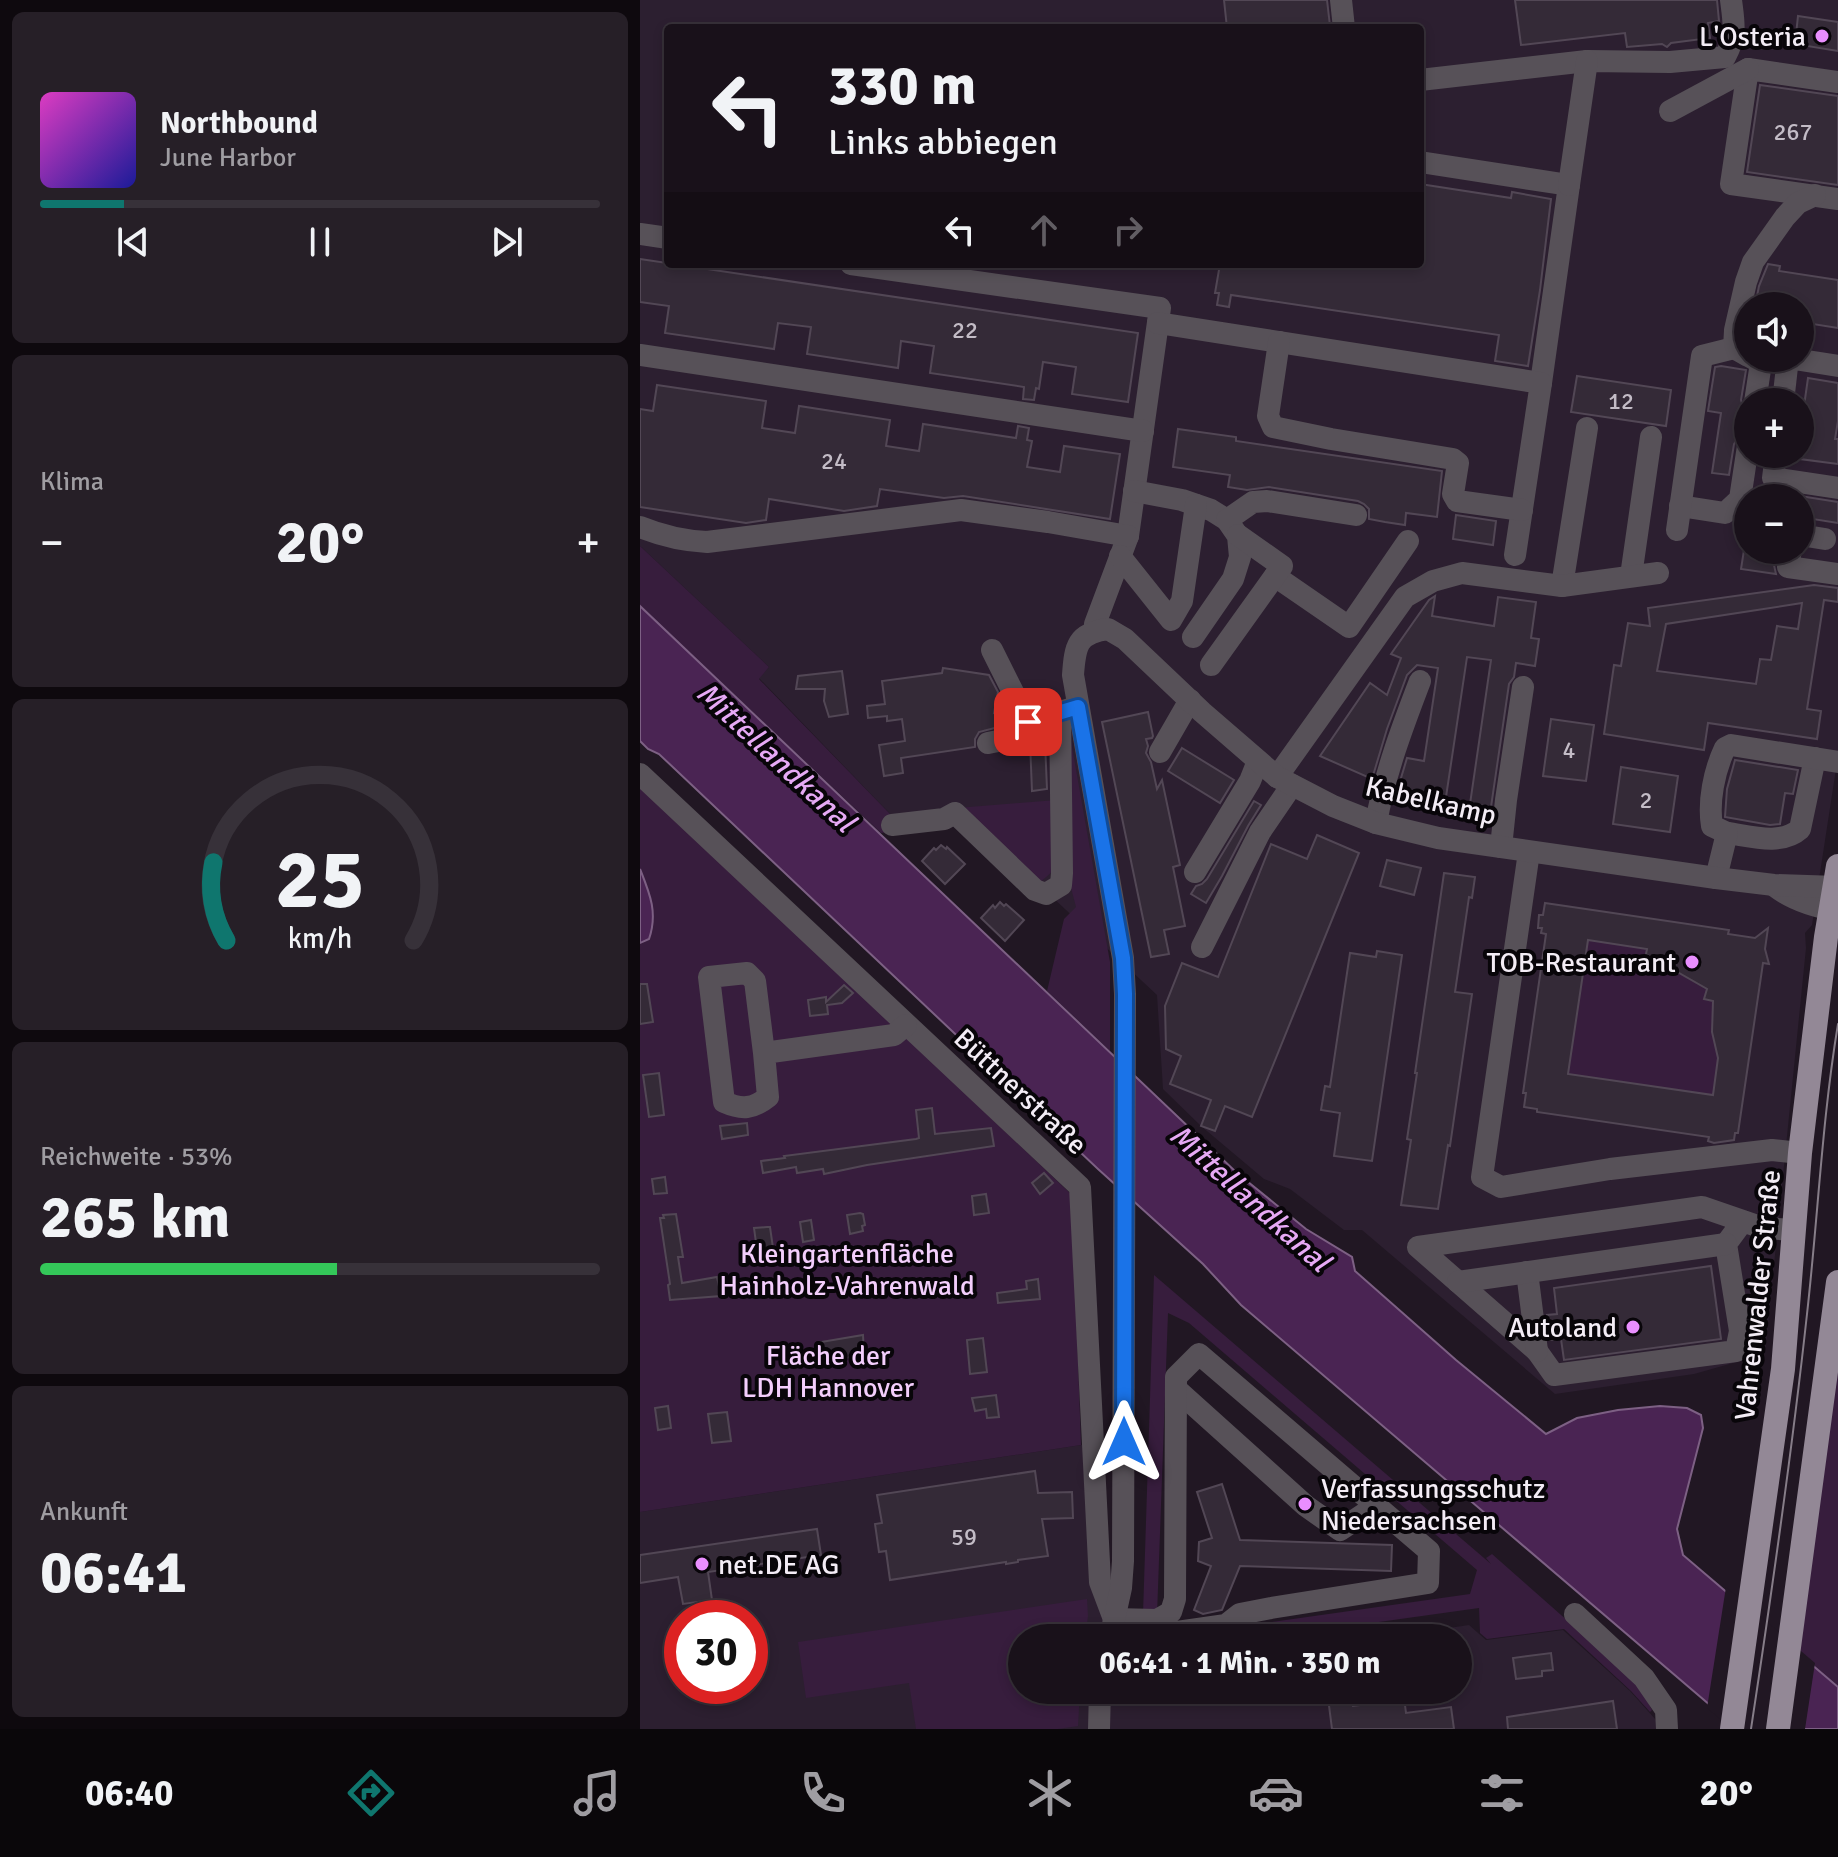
<!DOCTYPE html>
<html lang="de">
<meta charset="utf-8">
<style>
body{margin:0;font-family:Signika,sans-serif;background:#261f27;color:#f1f3f6;height:100vh;display:flex;flex-direction:column;font-size:30px;white-space:nowrap}
*{box-sizing:border-box;margin:0}
p{font-size:26px;color:#9f9da2}
.icon{flex:none;width:44px;height:44px;fill:none;stroke:currentColor;stroke-width:2;stroke-linecap:round;stroke-linejoin:round}
.map{position:relative;flex:1;overflow:hidden}
.panel{display:flex;flex-direction:column;gap:12px;padding:12px;background:#0e090e;width:640px}
.panel>*{flex:none}
.guide{position:absolute;left:24px;top:24px;width:760px;height:244px;border-radius:8px;box-shadow:0 4px 12px #0003,0 0 0 2px #373139;background:#19111a;color:#f1f3f6;overflow:hidden}
.fabs{position:absolute;left:1094px;top:292px;display:grid;gap:16px}
.fabs a{display:grid;place-items:center;width:80px;height:80px;border-radius:50%;background:#19111a;box-shadow:0 4px 12px #0003,0 0 0 2px #373139;font-size:40px}
.speed{position:absolute;left:24px;top:1600px;display:flex;gap:16px;font-size:40px;font-weight:700;text-align:center}
.speed>*{display:grid;place-content:center;width:104px;height:104px;border-radius:50%;background:#19111a;box-shadow:0 4px 12px #0003,0 0 0 2px #373139;line-height:1}
.speed .limit{border:12px solid #d22;background:#fff;color:#111}
.pin{position:absolute;display:grid;place-items:center;width:68px;height:68px;color:#fff;margin:-34px;border-radius:16px;box-shadow:0 4px 12px #0006}
.me{position:absolute;width:88px;margin:-44px;rotate:0deg;stroke-linejoin:round;filter:drop-shadow(0 0 6px #0008)}
.turn{display:flex;align-items:center;gap:28px;height:168px;padding:0 32px;font-size:36px}
.turn .icon{width:104px;height:104px;stroke-width:2.5}
.turn b{display:block;font-size:56px;line-height:68px}
.lanes{display:flex;align-items:center;height:76px;padding:0 32px;background:#0003;justify-content:center;gap:40px;direction:ltr}
.lanes .off{opacity:.35}
.big{font-size:60px;font-weight:700;line-height:1.1}
.panel .tile{flex:1;display:flex;flex-direction:column;justify-content:center;gap:12px;min-width:0;padding:0 28px;border-radius:12px;background:#261f27}
.panel .dial{align-items:center;gap:0}
.dial svg{height:208px;overflow:visible;fill:none;stroke:#373139;stroke-width:7;stroke-linecap:round;text-anchor:middle}
.dial text{fill:#f1f3f6;stroke:none}
.song{display:flex;align-items:center;gap:24px}
.cover{width:96px;height:96px;border-radius:12px;background:linear-gradient(135deg,hsl(310 70% 55%),hsl(240 70% 35%))}
.played{height:8px;border-radius:4px;background:linear-gradient(90deg,#0f766e 15%,#373139 15%)}
.keys{display:flex;justify-content:space-around;direction:ltr}
.heat{display:flex;justify-content:space-between;align-items:center;font-size:44px;direction:ltr}
.charge{height:12px;border-radius:6px;background:linear-gradient(90deg,#34c759 53%,#373139 0)}
.trip{position:absolute;left:368px;top:1624px;width:464px;height:80px;border-radius:40px;background:#19111a;box-shadow:0 4px 12px #0003,0 0 0 2px #373139;font-weight:700;line-height:80px;text-align:center}
.dock{display:flex;height:128px;justify-content:space-around;align-items:center;background:#0a070a;color:#9f9da2}
.dock .icon{width:56px;height:56px}
.dock .on{color:#0f766e}
.dock b{font-size:36px;color:#f1f3f6}
main{display:flex;flex:1;min-height:0}
.map>svg:first-child{display:block}
.built{fill:#2c1f30;fill-rule:evenodd}
.green{fill:#371d3d}
.water{fill:#4a2453;stroke:#7d6084;stroke-width:2}
.pier{fill:#211723}
.building{fill:#342a37;stroke:#524755;stroke-width:2;fill-rule:evenodd}
.lines{fill:none;stroke-linecap:round;stroke-linejoin:round}
.minor{stroke:#575158;stroke-width:22}
.major{stroke:#938896;stroke-width:24}
.tram{stroke:#867d88;stroke-width:2}
.route-casing{stroke:#114b97;stroke-width:20}
.route{stroke:#1a73e8;stroke-width:14}
.poi-dot{fill:#e98efe;stroke:#080509;stroke-width:3}
.labels{text-anchor:middle;stroke-width:8;stroke-linejoin:round;paint-order:stroke}
.number-label{font-size:24px;fill:#c3bcc6}
.poi-label{font-size:28px;fill:#f3ecf5;stroke:#080509;text-anchor:end}
.street-label{font-size:28px;fill:#f3ecf5;stroke:#080509}
.park-label{font-size:28px;fill:#f3cefc;stroke:#080509}
.water-label{font-size:30px;font-style:italic;fill:#e6a9f5;stroke:#080509}
</style>
<main>
<section class="panel">
<div class="tile">
<div class="song"><i class="cover"></i><div><b>Northbound</b><p>June Harbor</p></div></div>
<div class="played"></div>
<div class="keys"><svg class="icon" aria-label="previous" viewBox="0 0 24 24"><path d="M18 5L8 12l10 7zM5 5v14"/></svg><svg class="icon" aria-label="pause" viewBox="0 0 24 24"><path d="M8 5v14M16 5v14"/></svg><svg class="icon" aria-label="next" viewBox="0 0 24 24"><path d="M6 5l10 7-10 7zM19 5v14"/></svg></div>
</div>
<div class="tile"><p>Klima</p>
<div class="heat"><a>−</a><b class="big">20°</b><a>+</a></div>
</div>
<div class="tile dial"><svg viewBox="0 0 100 80">
<path d="M14 69A42 42 0 1 1 86 69"/>
<path d="M14 69A42 42 0 0 1 9 39" stroke="#0f766e"/>
<text x="50" y="56" font-size="32" font-weight="700">25</text>
<text x="50" y="72" font-size="11">km/h</text>
</svg></div>
<div class="tile"><p>Reichweite · 53%</p><b class="big">265 km</b><div class="charge"></div></div>
<div class="tile"><p>Ankunft</p><b class="big">06:41</b></div>
</section>
<div class="map">
<svg width="1198" height="1729" viewBox="0 0 1198 1729">
<rect width="100%" height="100%" fill="#211723"/>
<g class="built">
<path d="M0,0H1198V756L1172,925L1165,933L1166,948L1125,1354L1054,1374L915,1394L722,1230H704L650,1189L624,1179L561,1126L523,1089L517,995L317,808L252,816L119,678L129,667L0,546ZM28,28H780V264H28ZM1108,306H1160V358H1108ZM1108,402H1160V454H1108ZM1108,498H1160V550H1108Z"/>
<path d="M441,1445L467,1446L459,1562L470,1638H382V1690H818V1638H741L829,1625L846,1640L923,1630L990,1691L1024,1729H0V1512ZM42,1618H110V1686H42Z"/>
</g>
<g class="green">
<path d="M0,546L129,667L119,679L252,816L317,808L429,799V730L470,962V1051L407,991L424,919L436,907L429,880L413,871L398,884L318,822L241,833L0,606Z"/>
<path d="M0,784L432,1195L441,1445L0,1512Z"/>
<path d="M948,940L1007,949L1006,954L1067,990L1065,999L1074,1001L1072,1032L1078,1058L1073,1095L928,1074Z"/>
<path d="M514,1275L851,1564L846,1558L852,1554L998,1683L1012,1710L1010,1712L991,1691L924,1629L847,1639L840,1633L839,1608L624,1638H518L830,1594L837,1570L549,1323L528,1313L517,1615L503,1614Z"/>
<path d="M1198,1282V1687L1152,1649Z"/>
<path d="M447,1599L448,1616L445,1638H382V1690H440L438,1726L418,1729H276L269,1683L166,1698L158,1642Z"/>
</g>
<g class="water">
<path d="M0,606L597,1173L666,1229L712,1257L715,1271L816,1360L906,1434L937,1418L978,1410L1020,1406L1047,1408L1061,1415L1063,1428L1037,1529L1043,1555L1198,1687V1729H1098L601,1305L563,1264L458,1169L19,754L8,749L0,741Z"/>
<path d="M0,869C10,894 18,913 9,939L0,943Z"/>
</g>
<path class="pier" d="M1086,1587L1175,1663L1165,1729H1092L1067,1708Z"/>
<g class="building">
<path d="M584,0H687L690,26L587,28Z"/>
<path d="M875,0H1077L1079,21L1068,23L1070,38L1031,43L1027,47L1022,44L987,47L985,33L881,45Z"/>
<path d="M1158,16L1198,22V51L1155,44Z"/>
<path d="M1120,85L1198,96V185L1107,172Z"/>
<path d="M780,184L871,198L872,192L911,199L900,290L888,366L855,361L859,335L591,295L589,307L577,305L579,293H575L580,264H780Z"/>
<path d="M0,259L498,333L488,402L432,394L436,367L403,362L399,389L396,388L394,400L383,399L384,387L290,373L294,346L261,341L258,368L167,354L171,327L138,323L134,349L25,333L29,306L0,302Z"/>
<path d="M1128,264L1140,266L1139,271L1198,280V328L1160,322V306H1115L1119,286Z"/>
<path d="M1081,366L1106,370L1101,400L1104,410L1100,435L1094,444L1089,475L1072,473L1081,413L1068,411L1075,367Z"/>
<path d="M937,376L1031,390L1026,426L931,412Z"/>
<path d="M1168,378L1198,383V421L1195,439H1198V464L1160,459V434Z"/>
<path d="M17,385L126,401L122,428L155,433L159,406L250,420L246,446L279,451L283,424L376,438L378,426L389,428L387,440L392,441L387,467L420,472L424,446L480,454L470,519L323,496L304,498L240,489L237,506L204,511L129,499L126,520L106,523L0,507V409L13,411Z"/>
<path d="M538,429L596,437V441L802,471L797,517L766,513L765,525L745,522L729,519V509L724,504L718,501L629,487L607,490L588,487L590,475L533,467Z"/>
<path d="M1160,496L1198,502V523L1160,517Z"/>
<path d="M816,515L856,521L853,545L813,539Z"/>
<path d="M1104,550H1132V554L1136,555L1134,565L1136,574L1101,569Z"/>
<path d="M1174,585L1198,588V602L1184,600L1167,709L1181,711L1177,739L1068,723L1064,750L964,734L974,665L981,666L988,623L1010,626L1008,608ZM1162,603L1158,629L1137,626L1131,660L1120,659L1116,684L1017,671L1026,624Z"/>
<path d="M795,596L792,616L854,626L858,597L896,602L891,638L899,639L895,666L876,663L874,677L869,684L851,807L830,804L851,660L827,657L806,797L758,788L767,758L784,761L798,668L777,665L767,675L747,729L732,779L680,756L730,683L747,695L761,658L751,654L789,600Z"/>
<path d="M303,668L349,675L358,692L354,713L365,711L366,725L339,732L335,739V747L261,758L263,773L244,776L239,745L265,741L262,719L247,721V716L228,718L227,706L245,704L242,681L302,673Z"/>
<path d="M202,671L208,714L189,717L184,701L185,689H156L158,676Z"/>
<path d="M508,712L513,736L512,738L506,739L508,746L506,753L511,762L517,789L522,780L540,865L533,867L545,926L524,930L529,954L511,957L462,722Z"/>
<path d="M911,719L954,725L946,781L903,776Z"/>
<path d="M390,742H405L407,789L392,791Z"/>
<path d="M542,748L594,780L580,803L528,771Z"/>
<path d="M1095,760L1158,770L1153,794L1145,793L1140,824L1130,825L1085,817L1087,789Z"/>
<path d="M981,767L1038,776L1030,832L973,824Z"/>
<path d="M614,801L621,805L608,826L582,876L566,903L551,894L556,886L562,884L567,879Z"/>
<path d="M677,835L719,853L612,1117L585,1106L575,1131L561,1126L571,1100L530,1084L541,1056L526,1049L525,1006L542,963L578,977L631,844L667,859Z"/>
<path d="M301,845L306,849L307,847L325,864L305,884L282,861L294,848L296,850Z"/>
<path d="M747,860L781,868L774,895L740,886Z"/>
<path d="M804,873L835,877L832,898L829,897L815,992L832,994L810,1146L808,1145L798,1209L761,1205L771,1140L767,1139L777,1073H775Z"/>
<path d="M360,902L364,906L366,904L384,920L365,941L341,918L353,905L355,908Z"/>
<path d="M905,903L1089,930L1088,934L1115,938L1128,928L1125,949L1129,964L1123,963L1098,1133H1095L1094,1140L1074,1143L1068,1141L1069,1137L897,1112V1109L884,1107L886,1093H883L906,934L901,933L902,928H898L899,915H903ZM948,940L1007,949L1006,954L1067,989L1064,999L1073,1001L1072,1032L1078,1058L1073,1095L928,1074Z"/>
<path d="M737,951L762,955L732,1161L694,1156L700,1113L681,1110L685,1086L690,1087L710,953L736,957Z"/>
<path d="M0,984H7L13,1022L0,1024Z"/>
<path d="M204,985L213,993L202,1003L187,1005L188,1014L170,1016L168,1000L186,997V1002Z"/>
<path d="M19,1073L24,1115L9,1117L3,1075Z"/>
<path d="M292,1108L295,1134L351,1128L354,1146L227,1165L184,1174L183,1169L157,1173L156,1167L123,1173L121,1161L145,1158L144,1156L276,1139L279,1138L276,1110Z"/>
<path d="M107,1123L108,1135L82,1139L80,1126Z"/>
<path d="M404,1173L413,1183L400,1194L392,1183Z"/>
<path d="M25,1177L27,1193L14,1194L12,1179Z"/>
<path d="M346,1194L349,1213L334,1215L332,1196Z"/>
<path d="M220,1213L223,1214L225,1225L222,1226L223,1231L210,1234L207,1215Z"/>
<path d="M36,1214L43,1257H38L42,1283L77,1277L81,1296L30,1300L28,1285L30,1284L20,1218H24L23,1215Z"/>
<path d="M171,1220L174,1240L163,1242L160,1222Z"/>
<path d="M127,1227H130L133,1248L117,1250L114,1228Z"/>
<path d="M1071,1266L1081,1339L924,1360L921,1339L910,1340L907,1315L917,1314L914,1288Z"/>
<path d="M398,1279L400,1299L358,1303L357,1293L387,1289L386,1281Z"/>
<path d="M223,1335L224,1355L198,1359V1363L185,1364L181,1342Z"/>
<path d="M343,1338L347,1372L330,1374L327,1340Z"/>
<path d="M356,1395L359,1417L347,1418L346,1409L335,1411L332,1398Z"/>
<path d="M28,1406L31,1428L18,1430L15,1408Z"/>
<path d="M87,1412L91,1441L72,1443L68,1414Z"/>
<path d="M395,1471L398,1493L432,1492L433,1518L402,1519L408,1556L378,1560V1562L366,1564V1562L250,1580L246,1551L239,1552L235,1524L242,1523L237,1495Z"/>
<path d="M582,1484L600,1540L752,1545L751,1571L600,1566L582,1610L563,1614L554,1610L571,1566L558,1561L559,1542L572,1538L557,1492Z"/>
<path d="M177,1529L181,1555L68,1572L72,1600L43,1604L38,1577L0,1583V1555Z"/>
<path d="M911,1653L913,1670L902,1671V1676L876,1679L873,1658Z"/>
<path d="M687,1690H710L713,1706L738,1703L736,1690H763L766,1713L811,1707L814,1729H692Z"/>
<path d="M973,1701L977,1729H868L867,1717Z"/>
</g>
<g class="lines">
<g class="minor">
<path d="M701,0L704,28"/>
<path d="M780,80L947,61L1030,62L1085,57C1097,35 1094,24 1091,0"/>
<path d="M1198,82L1108,69L1091,184L1198,199"/>
<path d="M1030,111L1108,69"/>
<path d="M780,162L929,185L901,383"/>
<path d="M929,185L947,61"/>
<path d="M0,234L28,238"/>
<path d="M211,264L520,308L488,536L455,624L456,630"/>
<path d="M518,323L901,383L875,555"/>
<path d="M639,342L628,416L633,427L691,439L813,459L818,463L813,494L817,501L882,510"/>
<path d="M0,355L503,431"/>
<path d="M1108,356L1094,348L1095,330L1106,282L1113,262L1145,217L1158,203L1175,195"/>
<path d="M1112,358L1121,363L1115,402"/>
<path d="M1143,402L1148,358L1198,366"/>
<path d="M1136,454L1133,478L1198,488"/>
<path d="M494,491L542,500L571,510L587,520L598,536L600,557L593,579L553,637"/>
<path d="M1040,506L1085,513L1100,499L1108,446"/>
<path d="M587,520L613,502L627,501L716,515"/>
<path d="M0,527C22,536 44,541 67,542L321,510L408,522L488,536"/>
<path d="M1037,530L1062,356L1094,348"/>
<path d="M1160,535L1185,539"/>
<path d="M1151,550L1148,567L1198,574"/>
<path d="M480,556L531,620L542,601L556,505"/>
<path d="M635,576L709,627L768,541"/>
<path d="M991,576L1011,437"/>
<path d="M922,586L947,428"/>
<path d="M352,650L388,722L433,708"/>
<path d="M571,665L642,566L598,535"/>
<path d="M348,743L373,738L388,722"/>
<path d="M520,752L550,700"/>
<path d="M0,774L440,1187L460,1582L474,1619"/>
<path d="M637,777L765,597L793,581L822,573L922,586L1018,573"/>
<path d="M736,823C745,773 762,728 780,681"/>
<path d="M252,825L304,819L315,813L395,890L406,894L421,885L422,873L420,712"/>
<path d="M1087,833C1110,836 1141,846 1160,829L1175,758"/>
<path d="M861,847L866,800L883,687"/>
<path d="M889,852L842,1177L861,1187L970,1169L1132,1150L1160,1153"/>
<path d="M555,872L610,781L618,761"/>
<path d="M1076,878L1087,833L1072,826C1068,802 1074,771 1085,748L1091,745L1198,762"/>
<path d="M1136,887C1154,901 1176,907 1198,911"/>
<path d="M562,947L620,832L652,785"/>
<path d="M124,1053L128,1097C113,1109 102,1110 84,1102L69,977L107,973L115,981L124,1053L254,1035L266,1025"/>
<path d="M1103,1221L1086,1244L1100,1331L1096,1351L914,1375L897,1351L778,1247L1062,1207L1123,1228L1154,1230"/>
<path d="M887,1272L897,1351"/>
<path d="M818,1282L1086,1244"/>
<path d="M536,1389L666,1506L700,1530L736,1506"/>
<path d="M935,1614L1004,1678L1026,1710L1027,1729"/>
<path d="M470,1635H516L586,1625L600,1614L631,1608L788,1583L789,1551L559,1354L536,1377L535,1599L531,1612L517,1620L474,1619"/>
<path d="M470,1638L481,1588L483,1561L485,994L483,958L433,675C435,646 437,633 468,629L485,639L562,712L637,777L693,806L736,823L798,838L1076,878L1134,885L1198,887"/>
<path d="M459,1729L460,1690"/>
</g>
<g class="major">
<path d="M1092,1729L1143,1369L1160,1153L1186,937L1198,866"/>
<path d="M1138,1729L1198,1282"/>
</g>
<path class="tram" d="M1111,1729C1132,1591 1152,1452 1167,1314C1178,1217 1182,1120 1198,1024"/>
</g>
<g class="lines">
<defs>
<path id="route" d="M388,722L438,707L483,958L485,994L484,1442"/>
</defs>
<use href="#route" class="route-casing"/>
<use href="#route" class="route"/>
</g>
<g class="poi-dot">
<circle cx="1182" cy="36" r="8"/>
<circle cx="1052" cy="962" r="8"/>
<circle cx="993" cy="1327" r="8"/>
<circle cx="665" cy="1504" r="8"/>
<circle cx="62" cy="1564" r="8"/>
</g>
<g class="labels">
<g class="number-label">
<text x="1153" y="140">267</text>
<text x="325" y="338">22</text>
<text x="981" y="409">12</text>
<text x="194" y="469">24</text>
<text x="929" y="758">4</text>
<text x="1006" y="808">2</text>
<text x="324" y="1545">59</text>
</g>
<g class="poi-label">
<text x="1166" y="46">L'Osteria</text>
<text x="1036" y="972">TOB-Restaurant</text>
<text x="977" y="1337">Autoland</text>
<text x="681" y="1498" text-anchor="start">Verfassungsschutz<tspan x="681" dy="32">Niedersachsen</tspan></text>
<text x="78" y="1574" text-anchor="start">net.DE AG</text>
</g>
<g class="street-label">
<text transform="translate(791 800) rotate(13)" y="10">Kabelkamp</text>
<text transform="translate(381 1091) rotate(43)" y="10">Büttnerstraße</text>
<text transform="translate(1117 1295) rotate(-84)" y="10">Vahrenwalder Straße</text>
</g>
<g class="park-label">
<text x="207" y="1263">Kleingartenfläche<tspan x="207" dy="32">Hainholz-Vahrenwald</tspan></text>
<text x="188" y="1365">Fläche der<tspan x="188" dy="32">LDH Hannover</tspan></text>
</g>
<g class="water-label">
<text transform="translate(136 757) rotate(43)" y="10">Mittellandkanal</text>
<text transform="translate(610 1198) rotate(42)" y="10">Mittellandkanal</text>
</g>
</g>
</svg>
<div class="fabs">
<a><svg class="icon" aria-label="sound" viewBox="0 0 24 24"><path d="M4 9h4l5-4v14l-5-4H4zM17 9q2 3 0 6"/></svg></a>
<a>+</a>
<a>−</a>
</div>
<div class="speed"><div class="limit">30</div></div>
<div class="pin" style="left:388px;top:722px;background:#d93025"><svg class="icon" aria-label="arrive" viewBox="0 0 24 24"><path d="M6 21V4h12l-3 4 3 4H6"/></svg></div>
<svg class="me" style="left:484px;top:1442px" viewBox="-20 -20 40 40"><path d="M0-17L14 15 0 8-14 15z" fill="#1a73e8" stroke="#fff" stroke-width="4"/></svg>
<div class="trip">06:41 · 1 Min. · 350 m</div>
<div class="guide">
<div class="turn"><svg class="icon" aria-label="left" viewBox="0 0 24 24"><path d="M17 20v-9H6M10 6l-5 5 5 5"/></svg><div><b>330 m</b>Links abbiegen</div></div>
<div class="lanes"><svg class="icon" aria-label="left" viewBox="0 0 24 24"><path d="M17 20v-9H6M10 6l-5 5 5 5"/></svg><svg class="icon off" aria-label="ahead" viewBox="0 0 24 24"><path d="M12 20V5M6 11l6-6 6 6"/></svg><svg class="icon off" aria-label="right" viewBox="0 0 24 24"><path d="M7 20v-9h11M14 6l5 5-5 5"/></svg></div>
</div>
</div>
</main>
<nav class="dock">
<b>06:40</b>
<svg class="icon on" aria-label="directions" viewBox="0 0 24 24"><path d="M12 3l9 9-9 9-9-9zM9 14v-3h6M13 9l2 2-2 2"/></svg>
<svg class="icon" aria-label="music" viewBox="0 0 24 24"><path d="M9 18V5l10-2v13"/><circle cx="6" cy="18" r="3"/><circle cx="16" cy="16" r="3"/></svg>
<svg class="icon" aria-label="phone" viewBox="0 0 24 24"><path d="M5 4h4l2 5-3 2q2 4 5 5l2-3 5 2v4C11 20 4 13 5 4z"/></svg>
<svg class="icon" aria-label="climate" viewBox="0 0 24 24"><path d="M12 3v18M4 7l16 10M4 17L20 7"/></svg>
<svg class="icon" aria-label="car" viewBox="0 0 24 24"><path d="M5 17H2v-5l4-1 3-4h7l3 4 3 1v5h-3M9 17h6M6 11h13"/><circle cx="7" cy="17" r="2"/><circle cx="17" cy="17" r="2"/></svg>
<svg class="icon" aria-label="filters" viewBox="0 0 24 24"><path d="M4 7h16M4 17h16"/><circle cx="9" cy="7" r="2"/><circle cx="15" cy="17" r="2"/></svg>
<b>20°</b>
</nav>
